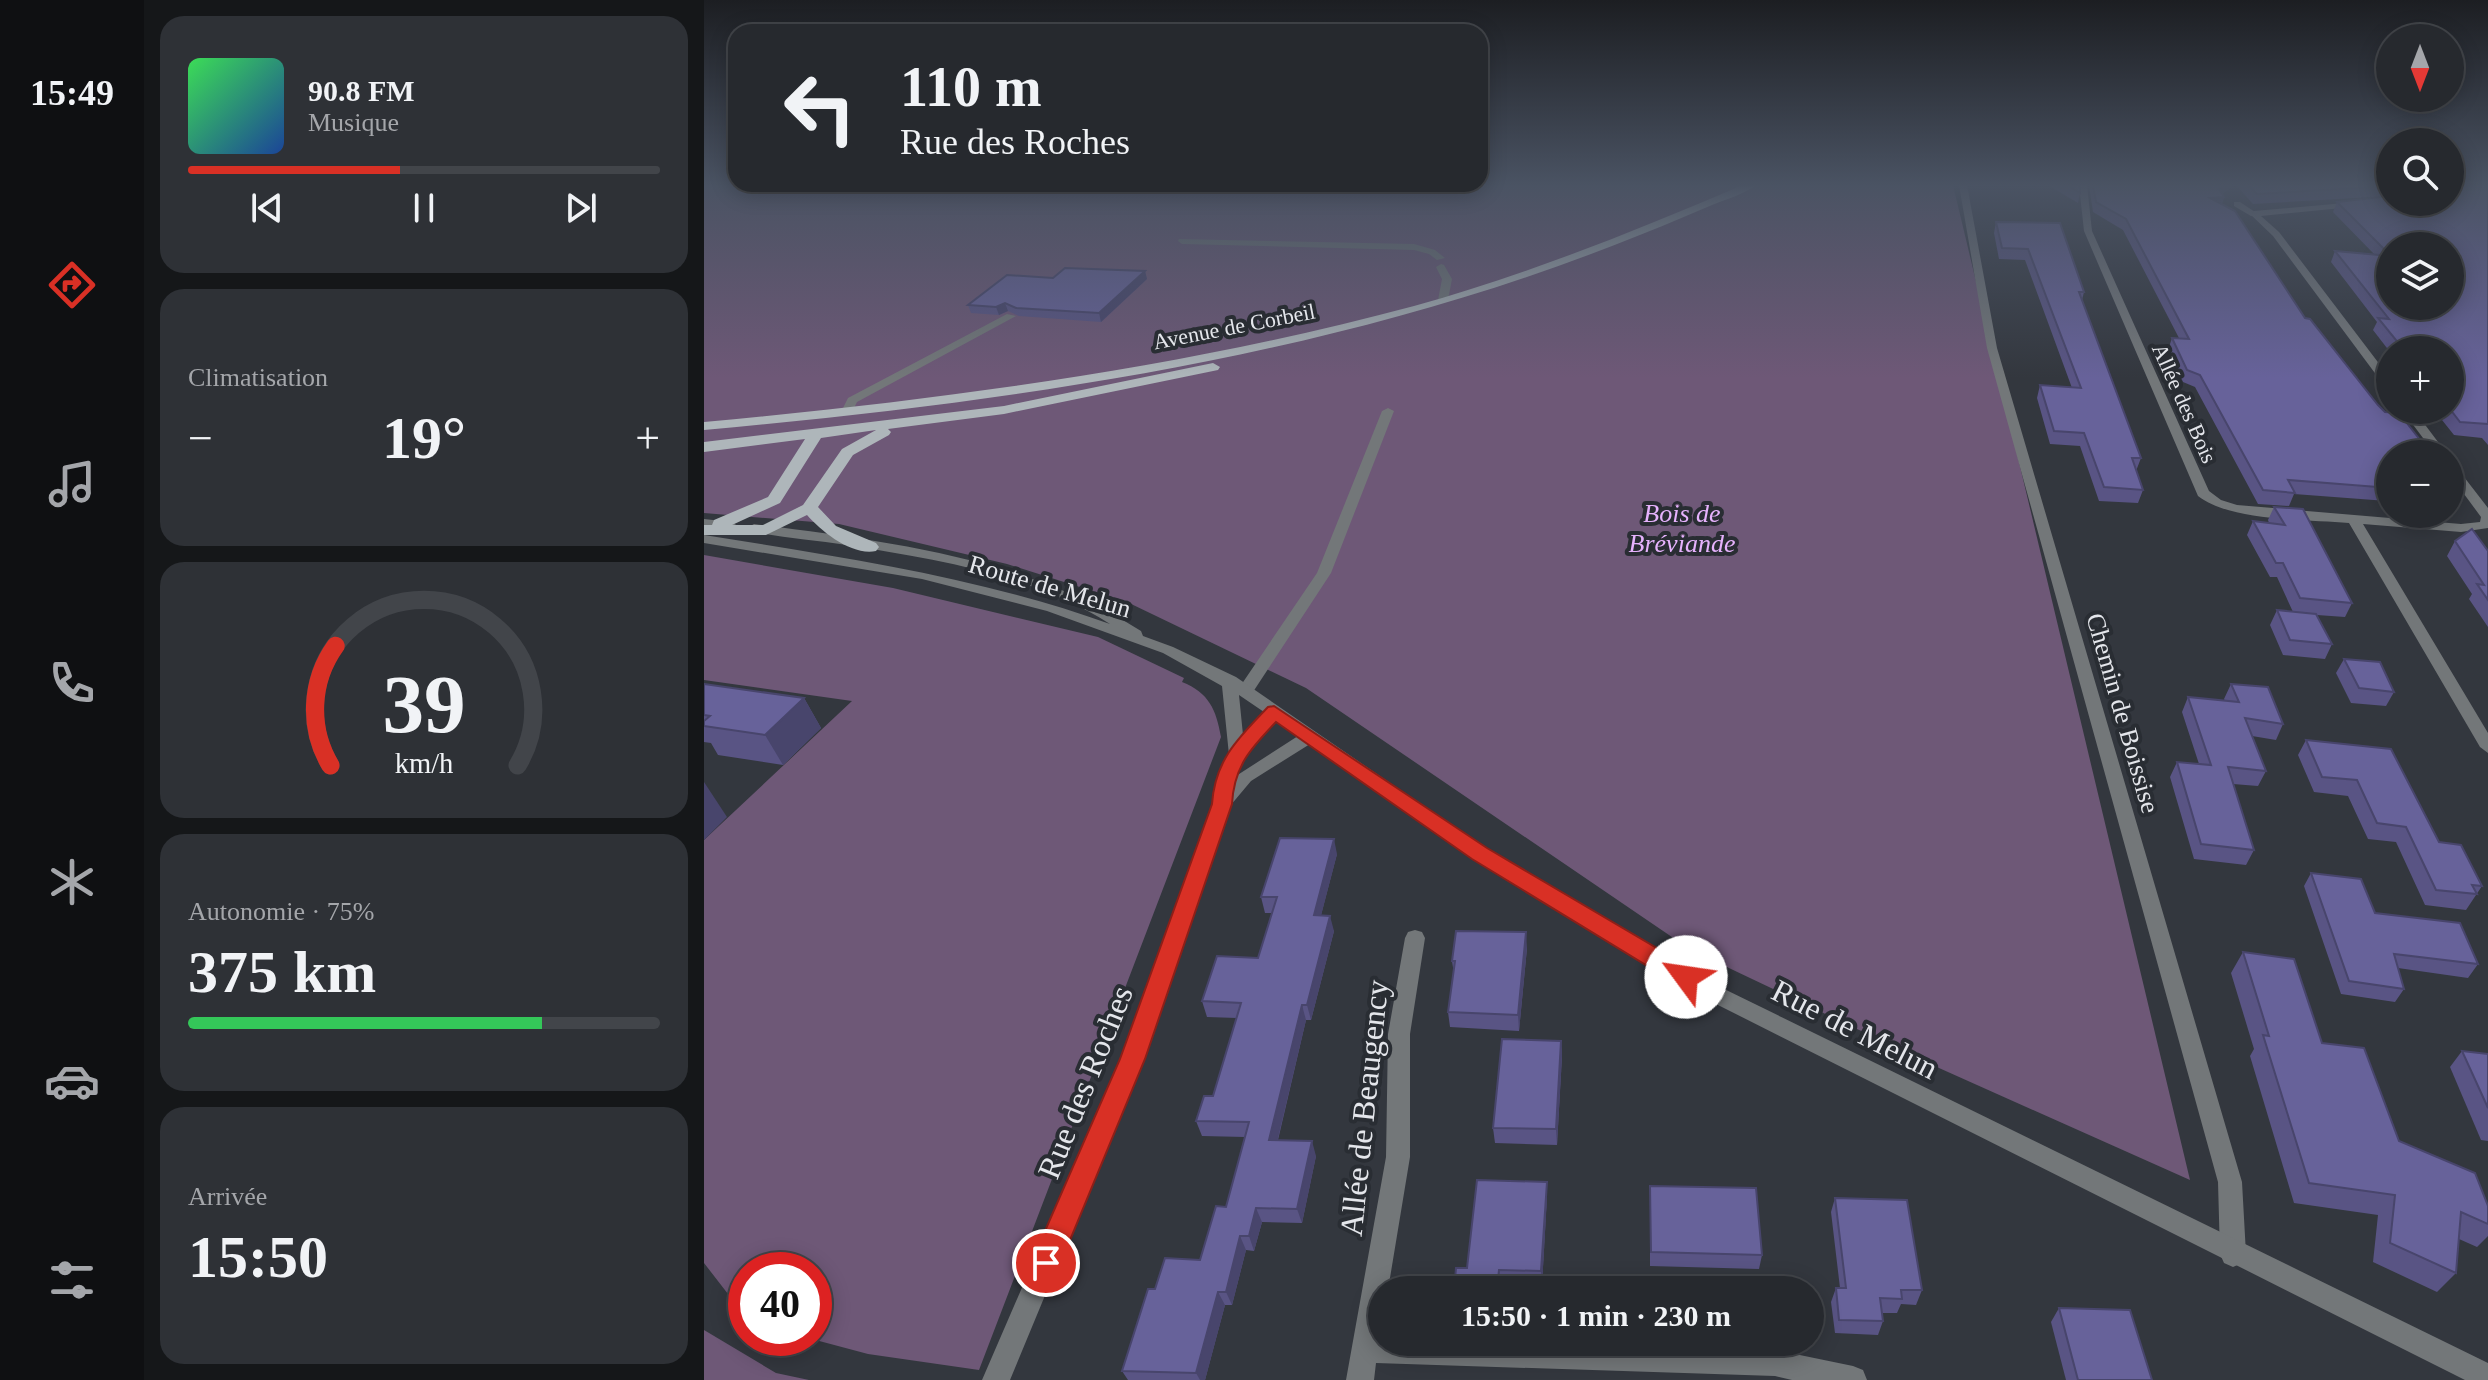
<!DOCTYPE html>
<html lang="fr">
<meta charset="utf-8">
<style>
body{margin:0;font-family:Georgia,serif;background:#2e3136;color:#f1f3f6;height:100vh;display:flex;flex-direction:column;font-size:30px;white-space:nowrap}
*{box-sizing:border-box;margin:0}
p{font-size:26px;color:#a4a6aa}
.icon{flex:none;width:44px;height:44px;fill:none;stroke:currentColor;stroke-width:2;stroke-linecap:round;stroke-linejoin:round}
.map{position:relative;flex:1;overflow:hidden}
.drawer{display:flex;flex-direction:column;gap:16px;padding:16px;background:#151719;width:560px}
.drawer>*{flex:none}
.guide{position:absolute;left:24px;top:24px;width:760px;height:168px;border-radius:24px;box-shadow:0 4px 20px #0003,0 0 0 2px #42454a;background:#26292e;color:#f1f3f6;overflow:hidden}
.needle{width:52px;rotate:180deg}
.buttons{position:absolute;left:1672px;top:24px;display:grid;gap:16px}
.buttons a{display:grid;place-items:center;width:88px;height:88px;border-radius:50%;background:#26292e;box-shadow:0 4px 20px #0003,0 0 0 2px #42454a;font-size:40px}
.speed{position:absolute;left:24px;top:1252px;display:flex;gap:16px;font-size:40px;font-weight:700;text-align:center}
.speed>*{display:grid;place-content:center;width:104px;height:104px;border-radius:50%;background:#26292e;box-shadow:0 4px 20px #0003,0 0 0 2px #42454a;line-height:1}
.speed .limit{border:12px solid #d22;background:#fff;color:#111}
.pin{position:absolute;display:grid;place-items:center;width:68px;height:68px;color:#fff;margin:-34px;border:4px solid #fff;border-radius:50%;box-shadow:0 2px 8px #0007}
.me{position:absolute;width:88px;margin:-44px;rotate:301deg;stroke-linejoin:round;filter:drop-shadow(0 0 6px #0008)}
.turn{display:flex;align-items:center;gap:28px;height:168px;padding:0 40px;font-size:36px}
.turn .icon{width:104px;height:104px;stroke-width:2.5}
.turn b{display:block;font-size:56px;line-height:68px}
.big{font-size:60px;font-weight:700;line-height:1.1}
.drawer .widget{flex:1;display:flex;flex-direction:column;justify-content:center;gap:12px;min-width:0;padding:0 28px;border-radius:24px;background:#2e3136}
.drawer .dial{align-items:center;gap:0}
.dial svg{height:208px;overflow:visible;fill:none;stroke:#42454a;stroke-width:7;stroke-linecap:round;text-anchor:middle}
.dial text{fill:#f1f3f6;stroke:none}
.song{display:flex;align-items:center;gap:24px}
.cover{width:96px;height:96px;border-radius:12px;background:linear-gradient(135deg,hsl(130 70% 55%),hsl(220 70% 35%))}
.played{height:8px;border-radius:4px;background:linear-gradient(90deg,#d93025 45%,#42454a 45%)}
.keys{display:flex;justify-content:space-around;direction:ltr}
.heat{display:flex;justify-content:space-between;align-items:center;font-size:44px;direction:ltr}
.charge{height:12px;border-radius:6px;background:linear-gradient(90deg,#34c759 75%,#42454a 0)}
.trip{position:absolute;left:664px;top:1276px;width:456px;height:80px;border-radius:40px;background:#26292e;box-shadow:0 4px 20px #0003,0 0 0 2px #42454a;font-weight:700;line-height:80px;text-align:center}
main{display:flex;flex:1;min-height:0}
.tab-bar{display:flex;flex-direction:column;width:144px;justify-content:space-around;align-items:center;background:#0f1012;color:#a4a6aa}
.tab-bar .icon{width:56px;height:56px}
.tab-bar .selected{color:#d93025}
.tab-bar b{font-size:36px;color:#f1f3f6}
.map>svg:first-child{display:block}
.green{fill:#6e5877}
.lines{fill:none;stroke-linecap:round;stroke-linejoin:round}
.service{fill:#737779;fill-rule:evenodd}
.minor{fill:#737779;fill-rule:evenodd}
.tertiary{fill:#737779;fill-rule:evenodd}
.primary{fill:#aeb6ba;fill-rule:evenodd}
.wall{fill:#595484;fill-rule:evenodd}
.shaded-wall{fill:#48456c}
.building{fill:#67629a;stroke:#48456c;stroke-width:2}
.route{fill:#d93025;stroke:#8d1f18;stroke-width:2}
.labels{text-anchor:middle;stroke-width:8;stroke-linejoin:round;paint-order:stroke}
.far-street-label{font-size:22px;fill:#e4e6eb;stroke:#292d33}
.park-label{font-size:26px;font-style:italic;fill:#e6b2fd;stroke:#292d33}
.street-label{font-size:26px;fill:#e4e6eb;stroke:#292d33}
.near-street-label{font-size:32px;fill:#e4e6eb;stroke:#292d33}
</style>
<main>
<nav class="tab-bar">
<b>15:49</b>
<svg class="icon selected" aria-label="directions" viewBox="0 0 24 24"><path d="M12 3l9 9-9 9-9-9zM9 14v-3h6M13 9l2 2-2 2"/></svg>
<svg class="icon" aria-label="music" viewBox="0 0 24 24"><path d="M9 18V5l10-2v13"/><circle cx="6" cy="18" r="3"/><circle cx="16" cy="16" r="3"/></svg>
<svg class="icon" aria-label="phone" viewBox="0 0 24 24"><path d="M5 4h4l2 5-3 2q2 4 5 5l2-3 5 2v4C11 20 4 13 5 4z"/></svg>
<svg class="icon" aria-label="climate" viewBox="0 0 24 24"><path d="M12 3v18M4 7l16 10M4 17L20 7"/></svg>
<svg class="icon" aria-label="car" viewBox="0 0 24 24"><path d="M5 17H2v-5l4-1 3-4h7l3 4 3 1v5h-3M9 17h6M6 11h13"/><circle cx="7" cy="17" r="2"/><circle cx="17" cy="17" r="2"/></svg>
<svg class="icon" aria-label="filters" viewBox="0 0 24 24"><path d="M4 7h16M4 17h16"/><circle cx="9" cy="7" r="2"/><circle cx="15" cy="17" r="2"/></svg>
</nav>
<section class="drawer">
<div class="widget">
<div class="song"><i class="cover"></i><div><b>90.8 FM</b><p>Musique</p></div></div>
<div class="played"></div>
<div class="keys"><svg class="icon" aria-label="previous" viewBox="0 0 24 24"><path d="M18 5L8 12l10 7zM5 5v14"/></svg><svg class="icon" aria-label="pause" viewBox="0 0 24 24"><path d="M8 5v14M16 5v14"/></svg><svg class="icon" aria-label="next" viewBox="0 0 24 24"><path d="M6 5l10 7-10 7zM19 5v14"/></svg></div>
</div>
<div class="widget"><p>Climatisation</p>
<div class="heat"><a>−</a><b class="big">19°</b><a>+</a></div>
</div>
<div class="widget dial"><svg viewBox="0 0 100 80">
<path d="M14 69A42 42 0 1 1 86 69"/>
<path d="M14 69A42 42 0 0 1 16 23" stroke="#d93025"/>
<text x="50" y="56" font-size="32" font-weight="700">39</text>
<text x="50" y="72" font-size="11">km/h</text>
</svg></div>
<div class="widget"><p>Autonomie · 75%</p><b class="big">375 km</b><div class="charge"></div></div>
<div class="widget"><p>Arrivée</p><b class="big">15:50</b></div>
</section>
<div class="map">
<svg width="1784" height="1380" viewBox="0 0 1784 1380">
<rect width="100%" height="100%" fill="#33373e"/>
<g class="green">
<path d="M0,185H1249L1486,1180L1235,1068L987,950L602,688L423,602L303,564L135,524L0,513Z"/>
<path d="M0,555L189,588L394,637L480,678L478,682C505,693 512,709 517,737L275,1370L164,1354L104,1338H110V1270H42V1304L24,1294L0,1263V840L148,701L0,680Z"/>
<path d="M0,1330L72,1373L105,1380H0Z"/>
</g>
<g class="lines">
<g class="service">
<path d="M1530,202H1536L1554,214L1547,216L1530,206Z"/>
<path d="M475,239L710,244L731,250L741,258L733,260L725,254L710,250L478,244L474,241Z"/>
<path d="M737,264L740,265L748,279L744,300L739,303L734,300L738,279L732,267Z"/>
<path d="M303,314L312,316L153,402L147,414L137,412L144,398Z"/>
<path d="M684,408L690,411L627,573L547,695H535L533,691L613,573L678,411Z"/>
</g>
<g class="minor">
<path d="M1255,185H1263L1293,348L1538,1182L1542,1254L1538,1263L1529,1267L1520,1263L1516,1254L1514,1182L1283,348Z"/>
<path d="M1375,185H1383L1388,231L1505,491L1517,500L1533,505L1757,524L1776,522L1777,517L1746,475V463L1750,464L1784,508V528L1757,532L1659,524L1784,733V753L1776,747L1645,523C1602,519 1528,522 1494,496L1380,231Z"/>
<path d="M1749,185H1758L1767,192L1746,198V194L1756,191Z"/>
<path d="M1686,199L1689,203L1557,216L1575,232L1686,378V389L1682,388L1569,236L1546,214L1550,211Z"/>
<path d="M1698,410H1710L1743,454H1731Z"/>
<path d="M711,930L718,932L721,938L706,1034V1157L684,1290H678V1342H846L1071,1350L1149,1366L1159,1370L1163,1380H1088L1071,1376L672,1363L670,1380H642L682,1157L684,1034L701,938L704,932Z"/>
</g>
<g class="tertiary">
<path d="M0,519L27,522L34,526L27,530L0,527Z"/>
<path d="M50,524C182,541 323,558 437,631L439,636L469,647L532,677L782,849L1014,986L1784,1363V1380H1761L1000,998L768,859L606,744L547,781L526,806L439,1059L306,1380H278L417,1059L509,804L515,776L525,755L518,686L459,653L343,611L218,579L0,543V535C137,557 275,577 406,624C330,575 231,559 143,545C110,540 77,538 45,531L43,528ZM535,695L560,712L539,735ZM572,720L594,736L532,776L541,756Z"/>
</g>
<g class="primary">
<path d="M1039,185H1052C1040,194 1023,199 1008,205C975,219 942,233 908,246C620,358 306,402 0,430V422C237,400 479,368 710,306C822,275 931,231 1039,185Z"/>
<path d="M509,363L516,367L514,370L300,414L184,429L187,432L185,435L149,455L114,507L132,526L172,543L175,547L172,551C148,556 118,532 103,515L62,535H0V525H8L10,520L64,497L101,439L0,452V442L300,406ZM172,430L138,449L99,505L59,525H28L76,503L117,438Z"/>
</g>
</g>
<g class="wall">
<path d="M1344,185H1376V193L1374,203Z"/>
<path d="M1385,185H1530L1518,194L1520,197L1518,204L1686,454V496L1683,501L1590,494L1585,506L1554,504L1491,387L1479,382L1464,350L1468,338H1475L1419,230L1389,212Z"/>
<path d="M1532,185H1686V196L1549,204Z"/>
<path d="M1746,185H1752L1750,188L1751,191L1764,186L1762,185H1784V445L1778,438L1750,435L1730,410H1746V350H1686V352L1669,330L1673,322L1627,262L1631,251L1671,255L1629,212L1633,202H1686ZM1686,246L1746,306H1686Z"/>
<path d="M1292,222L1380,292L1378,300L1437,458L1432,471L1439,490L1434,503L1395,501L1376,446L1346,444L1333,398L1336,385L1368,388L1321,260L1295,259L1290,233Z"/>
<path d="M441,271L443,279L397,322L315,316L304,311L295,315L267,313L264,305L349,278Z"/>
<path d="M1570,507L1648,603L1641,617L1613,615L1628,644L1621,659L1579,655L1566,625L1573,610L1589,612L1573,577H1566L1543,535L1549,521L1565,523L1564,520Z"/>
<path d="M1751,541L1784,551V627L1765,599L1768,594L1743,556Z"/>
<path d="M1640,659L1690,692L1682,706L1647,703L1632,673Z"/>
<path d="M0,684L100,698L117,728L79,765L14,755L7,743L0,742Z"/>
<path d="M1527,684L1579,724L1572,740L1548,736L1562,771L1554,786L1529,784L1550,850L1542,865L1490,859L1466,777L1473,762L1495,764L1478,712L1484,697L1521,701L1520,699Z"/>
<path d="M1602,740L1735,842L1778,886L1762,910L1721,905L1692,842L1664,839L1644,796L1610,792L1594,755Z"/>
<path d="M633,854L617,915L630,931L607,1020H602L574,1140L612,1156L598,1223L558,1222L550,1251L542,1250L528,1305H521L501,1380H424L418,1371L451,1289L496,1260L522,1207L541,1137L498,1136L492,1121L509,1096L533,1018L503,1017L498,1001L554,958L568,913H561L557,897Z"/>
<path d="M1607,873L1671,913L1774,964L1764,978L1694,968L1700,989L1691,1002L1637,994L1600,886Z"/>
<path d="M823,948L815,1031L746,1027L744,1012L750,974L748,961Z"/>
<path d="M1539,952L1618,1043L1695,1141L1784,1206V1236L1773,1247L1755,1239L1752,1273L1733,1292L1669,1262L1674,1215L1590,1203L1546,1056L1550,1049L1527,973Z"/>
<path d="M857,1041L858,1056L853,1145L791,1143L789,1128Z"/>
<path d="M1758,1051L1784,1054V1141L1777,1140L1746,1067Z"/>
<path d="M946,1186L1058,1255L1055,1269L946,1266Z"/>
<path d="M843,1197L838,1285L796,1284L763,1268Z"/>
<path d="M1131,1198L1218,1290L1212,1305L1197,1304L1193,1313H1178L1179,1321L1174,1335L1131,1333L1127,1302L1132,1288H1136L1127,1212Z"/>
<path d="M1355,1308L1448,1380H1362L1347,1322Z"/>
</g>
<g class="shaded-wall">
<path d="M1520,185H1530L1514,197H1520L1517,207L1506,198Z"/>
<path d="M441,271L443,279L397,322L395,313Z"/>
<path d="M301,303L304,311L295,315L292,307Z"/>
<path d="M100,698L117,728L79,765L61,735Z"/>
<path d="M0,782L23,817L0,840Z"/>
<path d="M630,839L633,854L613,931L610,915Z"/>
<path d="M626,916L630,931L607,1020L603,1005Z"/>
<path d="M822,932L823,948L815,1031L814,1015Z"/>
<path d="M598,1005L602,1020L570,1155L565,1140Z"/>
<path d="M857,1041L858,1056L853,1145L852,1129Z"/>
<path d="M608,1141L612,1156L598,1223L593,1209Z"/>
<path d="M843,1182V1197L838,1285L837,1271Z"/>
<path d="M552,1208L558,1222L550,1251L545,1236Z"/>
<path d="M536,1236L542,1250L528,1305L522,1292Z"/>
<path d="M795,1270L796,1290H793Z"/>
<path d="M514,1292L521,1305L501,1380H496L492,1373Z"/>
</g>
<g class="building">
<path d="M1363,185H1376V193Z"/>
<path d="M1389,185H1520L1515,189L1520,197L1506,198L1531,211L1601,318L1606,319L1674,405L1681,412L1695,413L1727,454H1686V471L1679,470L1686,482V488L1584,480L1591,493L1559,490L1496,375L1483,370L1468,338L1485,339L1422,219L1392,202Z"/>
<path d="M1544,185H1686V186L1553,194Z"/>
<path d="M1746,185H1749L1751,191L1766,185H1784V424L1756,422L1746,409V350H1700L1674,318L1685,319L1631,251L1686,256V306H1746V246H1686V255L1633,202L1686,196V202H1746Z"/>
<path d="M1292,222L1356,223L1380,292H1375L1437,458H1428L1439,490L1400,487L1380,433L1350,431L1336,385L1377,388L1324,249L1298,248Z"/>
<path d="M361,268L441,271L395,313L312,308L301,303L292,307L264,305L303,275L349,278Z"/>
<path d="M1570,507L1599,509L1648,603L1596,598L1579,563H1572L1549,521L1581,525Z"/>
<path d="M1768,529L1784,551V600L1773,584L1780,585L1751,541Z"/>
<path d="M1573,610L1612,614L1628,644L1586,640Z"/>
<path d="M1640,659L1676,662L1690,692L1655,688Z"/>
<path d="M0,684L100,698L61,735L0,726V721L6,716L0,715Z"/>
<path d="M1527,684L1564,687L1579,724L1541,718L1562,771L1524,767L1550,850L1497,844L1473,762L1507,765L1484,697L1535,702Z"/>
<path d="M1602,740L1687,749L1735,842L1757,845L1778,886L1768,885L1773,894L1732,890L1702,827L1673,823L1653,780L1618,777Z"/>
<path d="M576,838L630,839L610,915L626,916L603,1005H598L565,1140L608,1141L593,1209L552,1208L545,1236H536L522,1292H514L492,1373L418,1371L444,1289H451L461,1258L496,1260L512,1206L522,1207L545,1122L492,1121L500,1096H509L537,1003L498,1001L513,956L554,958L573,897H557Z"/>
<path d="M1607,873L1657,879L1671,913L1756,923L1774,964L1690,954L1700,989L1645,981Z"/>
<path d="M752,931L822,932L814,1015L744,1012L751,961H748Z"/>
<path d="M1539,952L1590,959L1618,1043L1660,1048L1695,1141L1771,1173L1784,1206V1224L1757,1212L1752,1273L1686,1243L1691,1195L1605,1183L1559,1035L1565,1036Z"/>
<path d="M798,1039L857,1041L852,1129L789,1128Z"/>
<path d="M1758,1051L1784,1054V1108Z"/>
<path d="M773,1180L843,1182L837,1271L795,1270L793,1290H750L752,1268H763Z"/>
<path d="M946,1186L1052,1188L1058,1255L947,1252Z"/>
<path d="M1131,1198L1203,1200L1218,1290H1197L1198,1299L1176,1298L1179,1321L1135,1320L1132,1288H1142Z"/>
<path d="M1355,1308L1426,1310L1448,1380H1374Z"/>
</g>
<linearGradient id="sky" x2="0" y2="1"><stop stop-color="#1c1e22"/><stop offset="0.49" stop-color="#4a5363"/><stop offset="1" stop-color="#4a5363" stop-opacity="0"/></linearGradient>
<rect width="1784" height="378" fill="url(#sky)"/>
<path class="route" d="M570,706L783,848L990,970L993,977L990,984L982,987L973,984L768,859L572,722C547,748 530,766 528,804L441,1059L352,1274L342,1278L332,1274L327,1263L416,1059L508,804C511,760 534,738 564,707Z"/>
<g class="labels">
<g class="far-street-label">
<text transform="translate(530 326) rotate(-11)" y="8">Avenue de Corbeil</text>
<text transform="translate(1481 403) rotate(66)" y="8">Allée des Bois</text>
</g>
<g class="park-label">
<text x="978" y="522">Bois de<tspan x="978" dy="30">Bréviande</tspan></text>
</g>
<g class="street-label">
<text transform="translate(346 586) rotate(16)" y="9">Route de Melun</text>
<text transform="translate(1419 713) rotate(74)" y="9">Chemin de Boissise</text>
</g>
<g class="near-street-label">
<text transform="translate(1151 1029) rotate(27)" y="11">Rue de Melun</text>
<text transform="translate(381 1082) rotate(-68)" y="11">Rue des Roches</text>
<text transform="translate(660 1108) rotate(-84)" y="11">Allée de Beaugency</text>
</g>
</g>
</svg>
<div class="buttons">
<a><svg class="needle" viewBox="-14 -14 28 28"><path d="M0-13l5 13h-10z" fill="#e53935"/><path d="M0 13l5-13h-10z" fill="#a4a6aa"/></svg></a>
<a><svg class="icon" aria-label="search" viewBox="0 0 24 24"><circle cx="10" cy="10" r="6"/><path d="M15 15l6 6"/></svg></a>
<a><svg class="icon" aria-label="layers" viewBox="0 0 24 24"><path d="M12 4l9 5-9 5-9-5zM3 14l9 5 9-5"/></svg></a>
<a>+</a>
<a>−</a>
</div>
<div class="speed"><div class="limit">40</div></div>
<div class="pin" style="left:342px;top:1263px;background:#d93025"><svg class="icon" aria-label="arrive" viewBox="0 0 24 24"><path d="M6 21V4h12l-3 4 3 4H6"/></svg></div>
<svg class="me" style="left:982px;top:977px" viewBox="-20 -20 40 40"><circle r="19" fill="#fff"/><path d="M0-13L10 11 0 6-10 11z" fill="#d93025"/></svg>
<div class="trip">15:50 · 1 min · 230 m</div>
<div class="guide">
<div class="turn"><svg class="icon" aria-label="left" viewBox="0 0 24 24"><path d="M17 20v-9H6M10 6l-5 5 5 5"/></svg><div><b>110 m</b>Rue des Roches</div></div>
</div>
</div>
</main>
